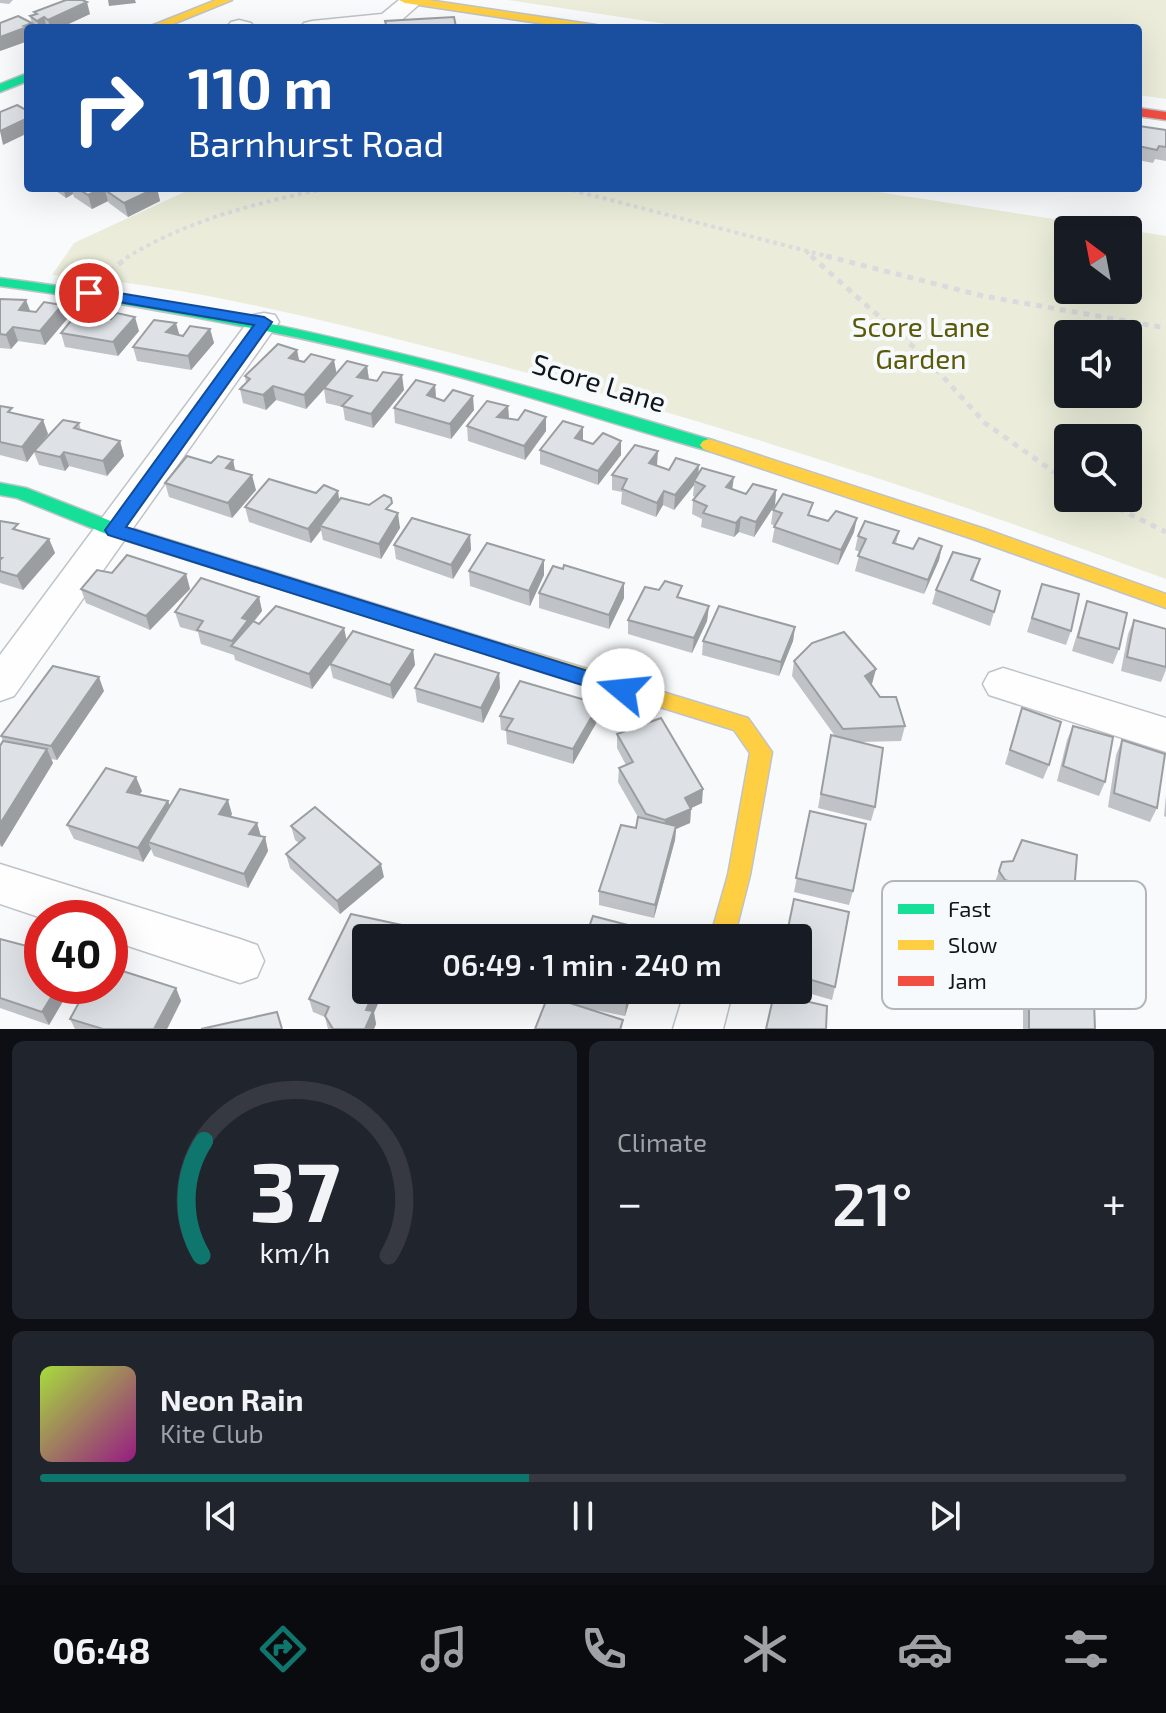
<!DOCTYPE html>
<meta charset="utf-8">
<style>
body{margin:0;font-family:"Exo 2",sans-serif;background:#20242c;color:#f1f3f6;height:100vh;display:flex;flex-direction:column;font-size:30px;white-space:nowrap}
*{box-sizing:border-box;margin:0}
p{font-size:26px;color:#9ea1a6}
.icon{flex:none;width:44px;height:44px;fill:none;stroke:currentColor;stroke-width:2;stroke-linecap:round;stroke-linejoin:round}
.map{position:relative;height:1029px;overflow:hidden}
.drawer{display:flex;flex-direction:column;gap:12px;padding:12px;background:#0d0f14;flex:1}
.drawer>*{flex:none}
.guide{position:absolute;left:24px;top:24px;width:1118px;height:168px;border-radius:8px;box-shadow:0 8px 32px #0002;background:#1a4fa0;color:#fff;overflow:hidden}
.needle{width:52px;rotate:328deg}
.controls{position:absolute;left:1054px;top:216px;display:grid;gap:16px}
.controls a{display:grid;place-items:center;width:88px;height:88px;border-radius:8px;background:#171b24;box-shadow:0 8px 32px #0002;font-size:40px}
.speed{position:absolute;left:24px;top:900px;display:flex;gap:16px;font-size:40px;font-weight:700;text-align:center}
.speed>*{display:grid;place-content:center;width:104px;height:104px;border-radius:50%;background:#171b24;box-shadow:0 8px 32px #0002;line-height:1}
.speed .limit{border:12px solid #d22;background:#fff;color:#111}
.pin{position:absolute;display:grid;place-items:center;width:68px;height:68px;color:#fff;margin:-34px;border:4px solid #fff;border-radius:50%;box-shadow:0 2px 8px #0007}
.me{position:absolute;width:88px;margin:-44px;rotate:287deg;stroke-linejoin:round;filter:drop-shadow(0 0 6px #0008)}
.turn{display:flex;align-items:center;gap:28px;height:168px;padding:0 32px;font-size:36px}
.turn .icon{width:104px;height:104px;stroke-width:2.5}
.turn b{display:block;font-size:56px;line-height:68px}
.big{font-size:60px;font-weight:600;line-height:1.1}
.drawer .widget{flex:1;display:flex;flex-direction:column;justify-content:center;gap:12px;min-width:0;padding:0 28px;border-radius:12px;background:#20242c}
.drawer .dial{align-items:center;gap:0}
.dial svg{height:208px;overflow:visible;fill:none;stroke:#363941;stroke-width:7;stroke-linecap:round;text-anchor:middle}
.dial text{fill:#f1f3f6;stroke:none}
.song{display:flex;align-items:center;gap:24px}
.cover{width:96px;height:96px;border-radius:12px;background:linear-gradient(135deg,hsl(80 70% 55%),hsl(310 70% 35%))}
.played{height:8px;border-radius:4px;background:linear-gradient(90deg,#0f766e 45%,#363941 45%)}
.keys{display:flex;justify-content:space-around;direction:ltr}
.heat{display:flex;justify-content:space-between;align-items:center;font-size:44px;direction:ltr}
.drawer .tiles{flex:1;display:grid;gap:12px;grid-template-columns:1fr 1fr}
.widget:last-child{grid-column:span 2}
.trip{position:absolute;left:352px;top:924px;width:460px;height:80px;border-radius:8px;background:#171b24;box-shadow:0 8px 32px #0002;font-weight:600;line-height:80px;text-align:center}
.tab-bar{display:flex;height:128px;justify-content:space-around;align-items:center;background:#090b0e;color:#9ea1a6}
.tab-bar .icon{width:56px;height:56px}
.tab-bar .selected{color:#0f766e}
.tab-bar b{font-size:36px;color:#f1f3f6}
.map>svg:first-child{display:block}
.green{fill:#ebedda;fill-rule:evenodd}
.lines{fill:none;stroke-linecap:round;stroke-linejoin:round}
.street-casing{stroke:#bfc3c7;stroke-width:3}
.fast-casing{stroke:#bfc3c7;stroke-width:3}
.slow-casing{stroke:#bfc3c7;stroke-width:3}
.jam-casing{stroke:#bfc3c7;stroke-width:3}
.path-far1{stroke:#dbdbdd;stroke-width:4;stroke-dasharray:4 4;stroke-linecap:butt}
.path{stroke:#dbdbdd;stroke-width:5;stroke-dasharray:6 6;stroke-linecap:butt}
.street{fill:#fefeff;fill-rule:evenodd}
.fast{fill:#16e098;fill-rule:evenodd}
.slow{fill:#ffcf43;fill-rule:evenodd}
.jam{fill:#f24e42;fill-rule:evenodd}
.wall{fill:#bfc2c6}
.shaded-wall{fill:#9b9ea1}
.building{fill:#dee2e6;stroke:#9b9ea1;stroke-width:2}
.route{fill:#1a73e8;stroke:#114b97;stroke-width:2}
.labels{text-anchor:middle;stroke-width:8;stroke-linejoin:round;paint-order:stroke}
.park-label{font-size:28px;fill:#5b5a08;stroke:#f7fafd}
.street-label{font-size:28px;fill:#10161b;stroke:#f7fafd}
.key{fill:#f7fafd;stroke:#b2b6b9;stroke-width:2}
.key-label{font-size:22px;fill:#10161b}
</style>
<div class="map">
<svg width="1166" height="1029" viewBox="0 0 1166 1029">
<rect width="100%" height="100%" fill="#f8fafc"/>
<g class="green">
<path d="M508,0H1166V99L1138,95V28H693Z"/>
<path d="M193,188H852L1126,230H1068V290H1128V230L1166,236V579C930,492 688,413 444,351C315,318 186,285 52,275L74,243ZM1068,334H1128V394H1068ZM1068,438H1128V498H1068Z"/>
</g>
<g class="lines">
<defs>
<g id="street">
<path d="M399,0L423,1L396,25L388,27L300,28L304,23L312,21L382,14Z"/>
<path d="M239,20L251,23L255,28L227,27L231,22Z"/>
<path d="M264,313L275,315L279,322L14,696L0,701V655L253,315Z"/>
<path d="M1003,668L1166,718V752L989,695L983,684L989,673Z"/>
<path d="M0,864L240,939L257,945L264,961L257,977L240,983L110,940V918H42L0,904Z"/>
<path d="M685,990H733L723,1029H673Z"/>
</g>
<g id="fast">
<path d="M28,73V81L0,92V84Z"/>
<path d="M0,278C244,309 480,369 715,441L718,445L709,451C619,426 531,396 441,372C296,334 149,306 0,286Z"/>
<path d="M0,483L26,488L121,525L516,648L519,653L516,658L509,661L109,535L17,498L0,495Z"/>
</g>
<g id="slow">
<path d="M216,0H232L163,28H146Z"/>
<path d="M399,0H428L596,25L602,28H572L405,3Z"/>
<path d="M709,439L985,529L1166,594V608L973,539L703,449L700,445L703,441Z"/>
<path d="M509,645L748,718L772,752L750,875L734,938H710L728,875L750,753L734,730L502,658L499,653L502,648Z"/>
</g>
<path id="jam" d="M1138,108L1166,112V120L1138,116Z"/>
</defs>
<use href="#street" class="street-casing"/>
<use href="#fast" class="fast-casing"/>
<use href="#slow" class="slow-casing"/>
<use href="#jam" class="jam-casing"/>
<g class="path-far1">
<path d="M564,188L834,258"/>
<path d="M806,251L813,258"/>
<path d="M126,258C187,220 259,202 329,188"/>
</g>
<g class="path">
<path d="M811,256L926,358L985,423L1068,482"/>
<path d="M826,256L983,296L1166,328"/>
<path d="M109,272L129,256"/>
<path d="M1097,498L1166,532"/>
</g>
<use href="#street" class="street"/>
<use href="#fast" class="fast"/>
<use href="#slow" class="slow"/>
<use href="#jam" class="jam"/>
</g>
<g class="wall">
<path d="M0,0H13L9,4L0,3Z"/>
<path d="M34,12L90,14L60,28H28V41L0,51L32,23L30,16L35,15Z"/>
<path d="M1138,127L1166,130V161L1155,159L1153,163L1138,160Z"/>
<path d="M52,188H157L160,201L128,217L109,203L108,201L92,209L74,197L73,194L66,198Z"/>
<path d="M0,299L30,311L67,319L45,345L18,341L11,349L0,348Z"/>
<path d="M102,310L104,318L111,319L139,331L118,356L65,347L61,333Z"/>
<path d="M210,329L214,343L191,370L137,361L133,347L179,335L183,336Z"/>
<path d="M297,350L299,361L336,373L367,366L369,380L404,390L373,428L345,420L343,407L326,403L324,389L306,409L276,400L266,410L243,403L240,389L246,383L245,376Z"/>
<path d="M435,385L436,398L474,410L451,439L395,423L394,408Z"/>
<path d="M0,406L14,414L43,420L48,434L41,443L79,423L81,430L120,441L124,456L107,476L69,466L65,471L39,465L34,452L27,462L0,455Z"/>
<path d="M508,406L509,419L518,420L546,417V431L525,460L468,441L467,426Z"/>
<path d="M583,441L621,455L598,485L540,464V450Z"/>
<path d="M233,460L235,470L256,490L232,518L169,497L165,483L211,463Z"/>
<path d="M657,466L669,470L699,474L746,494L776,490L775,505L754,537L739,532L734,537L701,527L702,519L692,514L693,500L695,497L693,496L694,485L674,510L663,505L656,517L621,504L622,492L612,490V475Z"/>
<path d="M340,500L393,511L400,528L381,559L323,540L321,530L311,543L249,522L245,507Z"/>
<path d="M773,510L811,516L854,532L838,565L772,542L775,526L771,524Z"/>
<path d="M0,521L21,531L49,539L55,553L23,590L0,583Z"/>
<path d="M899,531L896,544L913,549L942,546L939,560L924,594L855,571L860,552L855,550L858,536Z"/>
<path d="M470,535L471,550L453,579L396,559L394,545Z"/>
<path d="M980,559L973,581L994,612L990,626L932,604L936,590Z"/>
<path d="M544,560V575L530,606L470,586L469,571Z"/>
<path d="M112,573L186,574L190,589L150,630L86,603L81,589Z"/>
<path d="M1042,584L1071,631L1066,645L1027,632Z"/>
<path d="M539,593L624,598L609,629L539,608Z"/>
<path d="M259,597L262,611L254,622L259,624L344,628L346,640L413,650L415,665L393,699L333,678L330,665L312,689L235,660L234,655L201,644L198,632L180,627L175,612Z"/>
<path d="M681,598L709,606L707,621L692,653L628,634V620Z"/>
<path d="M1087,601L1119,649L1113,664L1072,651Z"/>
<path d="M1134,620L1166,629V670L1161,682L1121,671L1128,634Z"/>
<path d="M795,627L793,641L779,676L702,655L703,641Z"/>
<path d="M794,661L876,669L871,684L880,697L905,726L901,741L861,742L875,807L871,821L818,808L831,735L835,736L792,676Z"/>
<path d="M499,673L500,688L483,723L417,702L415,688Z"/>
<path d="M104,691L57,760L51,759L53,763L2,847L0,846V746L3,741L1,736Z"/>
<path d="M599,704V718L573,764L507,744L506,731L501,730L500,716Z"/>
<path d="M1022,708L1049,765L1043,779L1005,764Z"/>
<path d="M1073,726L1105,782L1099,796L1057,781L1067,740Z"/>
<path d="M617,734L702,803L691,808L690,823L676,829L675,840L654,918L599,905V891L636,828L638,817L618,782L619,768L626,765L617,748Z"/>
<path d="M1122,740L1157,808L1150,822L1108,807L1116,755Z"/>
<path d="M142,791L139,795L168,801L170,806L232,814L231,817L257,823L261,836L265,837L268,851L248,888L154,856L151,849L143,862L74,839L67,825Z"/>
<path d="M1166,795V817L1164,816Z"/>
<path d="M810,811L853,891L849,905L794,892Z"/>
<path d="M291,826L384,877L340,914L290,868L286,854L299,843L295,840Z"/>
<path d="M1002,862L1074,892L1083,914L1077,927L1071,926L1069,933L1081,993L1079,997L1095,1029H1023V998L1026,991L1008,986L1016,930L1018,925L1016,924L1020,900L1000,894L994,885Z"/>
<path d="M366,938L374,1013L376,1024L374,1029H328L325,1017L313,1012L309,999Z"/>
<path d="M798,938L835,987L832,1000L798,990Z"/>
<path d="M0,939L42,986H72L49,1025L0,1008Z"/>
<path d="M176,988L181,1001L167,1029H75L70,1019Z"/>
<path d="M567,990H633L625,1016L585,1008L623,1020L622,1029H535L567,1002Z"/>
</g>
<g class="shaded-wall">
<path d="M108,0H135L136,3L109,6Z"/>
<path d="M87,2L90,14L60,28H50L48,20Z"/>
<path d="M44,17L47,28H39L37,21Z"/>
<path d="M32,23L33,28H28V41L0,51V37Z"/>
<path d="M28,118V133L3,145L0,131Z"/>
<path d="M63,188H72L73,194L66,198Z"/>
<path d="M103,188H123L105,190L108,201L92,209L88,195Z"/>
<path d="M157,188L160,201L128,217L124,203Z"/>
<path d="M26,300L31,313L19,310Z"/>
<path d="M62,305L67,319L45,345L40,331Z"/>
<path d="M135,317L139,331L118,356L113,342Z"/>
<path d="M176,323L180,337L166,332Z"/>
<path d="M13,327L18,341L11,349L6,335Z"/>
<path d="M210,329L214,343L191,370L188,356Z"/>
<path d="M297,350L300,365L289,358Z"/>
<path d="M334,360L337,375L306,409L304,395Z"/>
<path d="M367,366L369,380L357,377Z"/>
<path d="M402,375L404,390L373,428L371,414Z"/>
<path d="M435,385L436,399L427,395Z"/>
<path d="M273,386L276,400L266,410L263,395Z"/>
<path d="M473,396L474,410L451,439L450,424Z"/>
<path d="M508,406L509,420L497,417Z"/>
<path d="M546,417V431L525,460L524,446Z"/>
<path d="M43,420L48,434L27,462L22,447Z"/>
<path d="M583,427V442L575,438Z"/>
<path d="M120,441L124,456L107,476L103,461Z"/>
<path d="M621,441V455L598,485V471Z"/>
<path d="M658,451L657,466L649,463Z"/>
<path d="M64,452L69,466L65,471L60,457Z"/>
<path d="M233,460L236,475L226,468Z"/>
<path d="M699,465L698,480L694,481V485L674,510L675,495Z"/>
<path d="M252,475L256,490L232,518L228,503Z"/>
<path d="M734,477L732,491L726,487Z"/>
<path d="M776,490L775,505L754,537L756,522Z"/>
<path d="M338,491L340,505L320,526L321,530L311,543L308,529Z"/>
<path d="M664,491L663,505L656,517L657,503Z"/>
<path d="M398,513L400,528L381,559L379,544Z"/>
<path d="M741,517L739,532L734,537L736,523Z"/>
<path d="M857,518L854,532L838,565L841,550Z"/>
<path d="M470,535L471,550L453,579L451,565Z"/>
<path d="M49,539L55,553L23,590L17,576Z"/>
<path d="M942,546L939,560L924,594L928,580Z"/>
<path d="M544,560V575L530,606L529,591Z"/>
<path d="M186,574L190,589L150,630L146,616Z"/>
<path d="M624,583V598L609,629V615Z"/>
<path d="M259,597L262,611L233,646L232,641L242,618Z"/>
<path d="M709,606L707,621L692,653L694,638Z"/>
<path d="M795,627L793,641L779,676L781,662Z"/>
<path d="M344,628L347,642L312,689L309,674Z"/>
<path d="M413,650L415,665L393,699L390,685Z"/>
<path d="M876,669L872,684L862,690L865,676Z"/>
<path d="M499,673L500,688L483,723L481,708Z"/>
<path d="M99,677L104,691L57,760L51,746Z"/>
<path d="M599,704V718L573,764V749Z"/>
<path d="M47,749L53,763L2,847L0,843V824Z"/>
<path d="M136,777L142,791L132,806L127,792Z"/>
<path d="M703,789L702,803L683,812L685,798Z"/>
<path d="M228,800L232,814L223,828L219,814Z"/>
<path d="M168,801L173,815L148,842L151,849L143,862L138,848Z"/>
<path d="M691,809L690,823L676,829L675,840L654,918L665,820Z"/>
<path d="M257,823L261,837L249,834Z"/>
<path d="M265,837L268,851L248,888L244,874Z"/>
<path d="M381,864L384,877L340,914L337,901Z"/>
<path d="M411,927L413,938H406Z"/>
<path d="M58,986H72L49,1025L42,1012Z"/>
<path d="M176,988L181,1001L167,1029H154Z"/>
<path d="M375,990H384L374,1013L376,1024L374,1029H365L366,1010Z"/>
<path d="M630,990H633L625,1016L626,1003Z"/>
</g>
<g class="building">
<path d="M66,0H82L87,2L48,20L44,17L37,21L30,16L37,14L34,12Z"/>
<path d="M18,16L32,23L24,26L27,27L0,37V23Z"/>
<path d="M454,17L456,27L437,28H387L385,21Z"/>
<path d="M361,25L362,28H322Z"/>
<path d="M492,26L508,28H489Z"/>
<path d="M17,105L28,111V118L0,131V112Z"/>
<path d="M1139,126L1166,130V147L1159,146L1157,150L1138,146Z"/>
<path d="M77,188H103L88,195Z"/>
<path d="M109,188H156L124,203L105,190Z"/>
<path d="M0,299L26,300L19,310L36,312L44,302L62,305L40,331L13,327L6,335L0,334Z"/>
<path d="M82,307L102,310L96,316L111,319L117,313L135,317L113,342L61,333Z"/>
<path d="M154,320L176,323L166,332L183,336L190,326L210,329L188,356L133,347Z"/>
<path d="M278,344L297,350L289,358L304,362L311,354L334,360L304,395L273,386L263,395L240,389L250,379L245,376Z"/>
<path d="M347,361L367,366L357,377L377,381L383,372L402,375L371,414L342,406L352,396L324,388Z"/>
<path d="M416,380L435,385L427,395L444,401L453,390L473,396L450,424L394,408Z"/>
<path d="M487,401L508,406L497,417L518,420L525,410L546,417L524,446L467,426Z"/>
<path d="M0,406L12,408L8,412L43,420L22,447L0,442Z"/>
<path d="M63,420L79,423L74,428L120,441L103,461L64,452L60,457L34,451Z"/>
<path d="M563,421L583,427L575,438L593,444L603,433L621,441L598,471L540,450Z"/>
<path d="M635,445L658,451L649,463L669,470L676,458L699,465L675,495L664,491L657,503L622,489L627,479L612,475Z"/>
<path d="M187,456L211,463L218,456L233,460L226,468L252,475L228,503L165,483Z"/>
<path d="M702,468L734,477L726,487L746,494L753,484L776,490L756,522L741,517L736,523L703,513L707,506L693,500L705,486L694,481Z"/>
<path d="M269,479L316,493L324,485L338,491L308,529L245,507Z"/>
<path d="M783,494L813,503L808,515L828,521L836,511L857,518L841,550L774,527L782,513L773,510Z"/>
<path d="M384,495L391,498L392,503L386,509L398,513L379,544L320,526L341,498L369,505Z"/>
<path d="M412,518L470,535L451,565L394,545Z"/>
<path d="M0,521L18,524L13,529L49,539L17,576L0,571V560L2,558H0Z"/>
<path d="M865,521L899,531L893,543L913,549L919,538L942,546L928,580L858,556L866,539L858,536Z"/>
<path d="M487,543L544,560L529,591L469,571Z"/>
<path d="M953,552L980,559L971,580L1000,591L994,612L936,590Z"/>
<path d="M127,555L186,574L146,616L81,589L97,570L112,573Z"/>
<path d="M564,565L624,583L609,615L539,593L553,566L563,569Z"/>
<path d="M201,578L259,597L242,618L248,620L232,641L197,630L203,621L175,612Z"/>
<path d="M665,581L682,586L677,597L709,606L694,638L628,620L645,587L659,590Z"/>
<path d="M1042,584L1079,594L1071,631L1032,618Z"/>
<path d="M1087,601L1127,613L1119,649L1078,637Z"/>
<path d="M276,606L344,628L309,674L231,646L253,621L259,624Z"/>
<path d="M719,606L795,627L781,662L703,641Z"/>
<path d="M1134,620L1166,629V667L1127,657Z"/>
<path d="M353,631L413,650L390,685L330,664Z"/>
<path d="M844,632L876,669L865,676L880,697H896L905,726L843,729L794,661L812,643Z"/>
<path d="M435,654L499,673L481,708L415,688Z"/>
<path d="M53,666L99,677L51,746L1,736Z"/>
<path d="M520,681L599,704L573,749L506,730L513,719L500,716Z"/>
<path d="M1022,708L1061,722L1049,765L1010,750Z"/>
<path d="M661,718L703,789L685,798L691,809L665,820L646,814L619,768L633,762L617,734Z"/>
<path d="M1073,726L1113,737L1105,782L1063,766Z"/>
<path d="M831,735L883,748L875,807L821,794Z"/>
<path d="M1122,740L1165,754L1157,808L1114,793Z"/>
<path d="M3,741L47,749L0,824V746Z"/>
<path d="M106,768L136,777L127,792L168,801L138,848L67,825Z"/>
<path d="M180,789L228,800L219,814L257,823L249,834L265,837L244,874L148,842Z"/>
<path d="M315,807L381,864L337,901L286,854L305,838L291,826Z"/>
<path d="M810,811L866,824L853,891L796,878Z"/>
<path d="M638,817L676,826L655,905L599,891L621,825L636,828Z"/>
<path d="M1022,840L1077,855L1074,892L1084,893L1083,914L1072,910L1071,928L1021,911L1026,886L1005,880L999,871L1002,862L1013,861Z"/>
<path d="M794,899L849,912L835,987L798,976V938H786Z"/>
<path d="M351,914L411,927L406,938H366V990H375L366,1010L373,1011L365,1029H333L325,1016L329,1007L309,999Z"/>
<path d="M593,916L647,930L644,938H585Z"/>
<path d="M0,939L42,950V986H58L42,1012L0,998Z"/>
<path d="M110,967L176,988L154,1029H103L70,1019L88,986H110Z"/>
<path d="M1029,985L1094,1001L1095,1029H1029Z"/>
<path d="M567,990H630L626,1003L567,991Z"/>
<path d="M774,994L827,1006L826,1029H766Z"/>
<path d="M548,996L623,1020L620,1029H535Z"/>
<path d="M277,1012L282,1029H201Z"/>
</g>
<path class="route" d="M89,288L264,317L272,322L126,527L630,684L633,690L630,696L623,698L108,535L105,530L108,526L254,325L84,296L82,293Z"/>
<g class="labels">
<g class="park-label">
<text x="921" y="337">Score Lane<tspan x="921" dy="32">Garden</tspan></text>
</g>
<g class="street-label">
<text transform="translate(599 383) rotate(17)" y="10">Score Lane</text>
</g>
</g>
<rect x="882" y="881" width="264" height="128" rx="12" class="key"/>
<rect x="898" y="904" width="36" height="10" fill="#16e098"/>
<rect x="898" y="940" width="36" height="10" fill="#ffcf43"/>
<rect x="898" y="976" width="36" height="10" fill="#f24e42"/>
<g class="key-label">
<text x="948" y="917">Fast</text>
<text x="948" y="953">Slow</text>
<text x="948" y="989">Jam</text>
</g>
</svg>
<div class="controls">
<a><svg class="needle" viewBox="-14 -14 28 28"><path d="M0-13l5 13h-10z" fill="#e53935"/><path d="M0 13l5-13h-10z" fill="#9ea1a6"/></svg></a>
<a><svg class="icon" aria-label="sound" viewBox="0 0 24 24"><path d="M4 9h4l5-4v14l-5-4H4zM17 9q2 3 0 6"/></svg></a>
<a><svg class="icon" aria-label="search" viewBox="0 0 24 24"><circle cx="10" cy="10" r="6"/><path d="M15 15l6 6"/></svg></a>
</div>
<div class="speed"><div class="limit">40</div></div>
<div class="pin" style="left:89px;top:293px;background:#d93025"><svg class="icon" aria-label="arrive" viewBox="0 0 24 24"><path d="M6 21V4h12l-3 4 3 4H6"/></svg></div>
<svg class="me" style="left:623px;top:690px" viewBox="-20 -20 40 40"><circle r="19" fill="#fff"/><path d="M0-13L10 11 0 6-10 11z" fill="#1a73e8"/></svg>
<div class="trip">06:49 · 1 min · 240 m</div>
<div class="guide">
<div class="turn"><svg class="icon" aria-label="right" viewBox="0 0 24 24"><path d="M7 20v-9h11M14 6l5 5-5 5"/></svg><div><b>110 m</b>Barnhurst Road</div></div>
</div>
</div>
<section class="drawer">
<div class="tiles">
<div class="widget dial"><svg viewBox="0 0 100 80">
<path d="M14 69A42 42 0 1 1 86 69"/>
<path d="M14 69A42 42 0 0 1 15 25" stroke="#0f766e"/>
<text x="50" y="56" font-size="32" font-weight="700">37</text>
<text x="50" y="72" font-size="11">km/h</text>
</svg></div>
<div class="widget"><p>Climate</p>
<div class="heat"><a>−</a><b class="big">21°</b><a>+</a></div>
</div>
<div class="widget">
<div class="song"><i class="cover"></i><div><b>Neon Rain</b><p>Kite Club</p></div></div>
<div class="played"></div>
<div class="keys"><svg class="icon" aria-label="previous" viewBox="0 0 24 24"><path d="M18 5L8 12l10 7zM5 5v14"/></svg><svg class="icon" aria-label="pause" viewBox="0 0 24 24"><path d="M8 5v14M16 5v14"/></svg><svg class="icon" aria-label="next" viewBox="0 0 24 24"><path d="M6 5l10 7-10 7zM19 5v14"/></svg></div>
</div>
</div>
</section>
<nav class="tab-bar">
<b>06:48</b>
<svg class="icon selected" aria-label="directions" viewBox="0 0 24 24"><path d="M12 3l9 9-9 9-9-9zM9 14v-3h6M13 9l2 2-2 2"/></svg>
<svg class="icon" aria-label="music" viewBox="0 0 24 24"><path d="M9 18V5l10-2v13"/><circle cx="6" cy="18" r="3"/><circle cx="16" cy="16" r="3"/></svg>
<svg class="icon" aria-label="phone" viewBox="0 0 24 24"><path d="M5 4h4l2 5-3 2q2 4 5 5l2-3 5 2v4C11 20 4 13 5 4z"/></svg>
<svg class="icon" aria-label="climate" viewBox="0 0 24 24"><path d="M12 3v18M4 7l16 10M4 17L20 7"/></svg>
<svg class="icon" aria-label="car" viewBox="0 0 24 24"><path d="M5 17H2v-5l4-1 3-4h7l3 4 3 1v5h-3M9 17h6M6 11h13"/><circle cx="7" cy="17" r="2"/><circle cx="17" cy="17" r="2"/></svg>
<svg class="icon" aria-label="filters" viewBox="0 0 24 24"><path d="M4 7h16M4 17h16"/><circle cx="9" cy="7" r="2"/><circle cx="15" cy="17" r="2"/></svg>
</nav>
